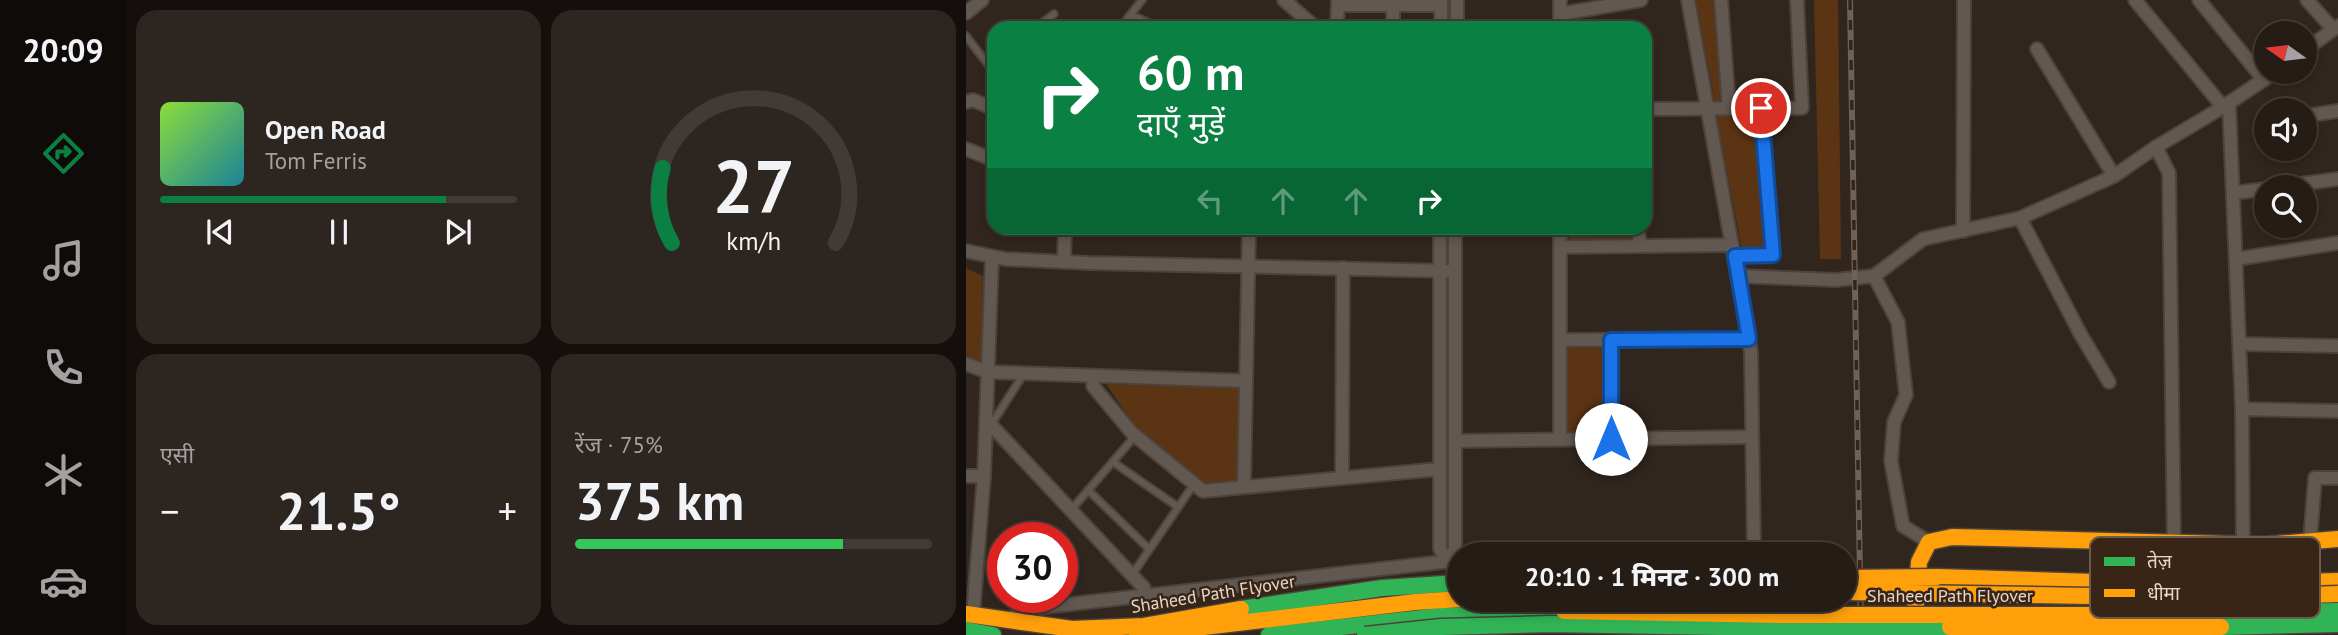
<!DOCTYPE html>
<html lang="hi">
<meta charset="utf-8">
<style>
body{margin:0;font-family:"PT Sans","Noto Sans Devanagari",sans-serif;background:#2d251f;color:#f1f3f6;height:100vh;display:flex;flex-direction:column;font-size:26px;white-space:nowrap}
*{box-sizing:border-box;margin:0}
p{font-size:23px;color:#a3a1a1}
.icon{flex:none;width:38px;height:38px;fill:none;stroke:currentColor;stroke-width:2;stroke-linecap:round;stroke-linejoin:round}
.map{position:relative;flex:1;overflow:hidden}
.details{display:flex;flex-direction:column;gap:10px;padding:10px;background:#140f0c;width:840px}
.details>*{flex:none}
.top-card{position:absolute;left:21px;top:21px;width:665px;height:214px;border-radius:21px;box-shadow:0 4px 10px #0003,0 0 0 2px #423a35;background:#0b8043;color:#fff;overflow:hidden}
.needle{width:46px;rotate:284deg}
.tools{position:absolute;left:1288px;top:21px;display:grid;gap:14px}
.tools a{display:grid;place-items:center;width:63px;height:63px;border-radius:50%;background:#251c16;box-shadow:0 4px 10px #0003,0 0 0 2px #423a35;font-size:35px}
.speed{position:absolute;left:21px;top:522px;display:flex;gap:14px;font-size:35px;font-weight:700;text-align:center}
.speed>*{display:grid;place-content:center;width:91px;height:91px;border-radius:50%;background:#251c16;box-shadow:0 4px 10px #0003,0 0 0 2px #423a35;line-height:1}
.speed .limit{border:10px solid #d22;background:#fff;color:#111}
.pin{position:absolute;display:grid;place-items:center;width:60px;height:60px;color:#fff;margin:-30px;border:4px solid #fff;border-radius:50%;box-shadow:0 2px 7px #0007}
.me{position:absolute;width:77px;margin:-38px;rotate:0deg;stroke-linejoin:round;filter:drop-shadow(0 0 5px #0008)}
.turn{display:flex;align-items:center;gap:24px;height:147px;padding:0 35px;font-size:32px}
.turn .icon{width:91px;height:91px;stroke-width:2.5}
.turn b{display:block;font-size:49px;line-height:60px}
.lanes{display:flex;align-items:center;height:66px;padding:0 35px;background:#0003;justify-content:center;gap:35px;direction:ltr}
.lanes .off{opacity:.35}
.big{font-size:52px;font-weight:800;line-height:1.1}
.details .card{flex:1;display:flex;flex-direction:column;justify-content:center;gap:10px;min-width:0;padding:0 24px;border-radius:21px;background:#2d251f}
.details .dial{align-items:center;gap:0}
.dial svg{height:182px;overflow:visible;fill:none;stroke:#423a35;stroke-width:7;stroke-linecap:round;text-anchor:middle}
.dial text{fill:#f1f3f6;stroke:none}
.song{display:flex;align-items:center;gap:21px}
.cover{width:84px;height:84px;border-radius:10px;background:linear-gradient(135deg,hsl(90 70% 55%),hsl(190 70% 35%))}
.played{height:7px;border-radius:4px;background:linear-gradient(90deg,#0b8043 80%,#423a35 80%)}
.keys{display:flex;justify-content:space-around;direction:ltr}
.heat{display:flex;justify-content:space-between;align-items:center;font-size:38px;direction:ltr}
.charge{height:10px;border-radius:5px;background:linear-gradient(90deg,#34c759 75%,#423a35 0)}
.details .tiles{flex:1;display:grid;gap:10px;grid-template-columns:repeat(2,1fr)}
.trip{position:absolute;left:481px;top:542px;width:410px;height:70px;border-radius:35px;background:#251c16;box-shadow:0 4px 10px #0003,0 0 0 2px #423a35;font-weight:800;line-height:70px;text-align:center}
main{display:flex;flex:1;min-height:0}
.tabs{display:flex;flex-direction:column;width:126px;justify-content:space-around;align-items:center;background:#0f0b09;color:#a3a1a1}
.tabs .icon{width:49px;height:49px}
.tabs .selected{color:#0b8043}
.tabs b{font-size:32px;color:#f1f3f6}
.map>svg:first-child{display:block}
.green{fill:#5b3414}
.lines{fill:none;stroke-linecap:round;stroke-linejoin:round}
.lane-casing{stroke:#4c433c;stroke-width:10}
.street-casing{stroke:#4c433c;stroke-width:16}
.fast-casing{stroke:#4c433c;stroke-width:19}
.slow-casing{stroke:#4c433c;stroke-width:19}
.lane{stroke:#615851;stroke-width:6}
.street{stroke:#615851;stroke-width:12}
.fast{stroke:#30b455;stroke-width:16}
.slow{stroke:#ff9f0a;stroke-width:16}
.rail-casing{stroke:#6b625b;stroke-width:6}
.rail{stroke:#392516;stroke-width:3.5;stroke-dasharray:10;stroke-linecap:butt}
.fast-bridge-casing{stroke:#4c433c;stroke-width:19;stroke-linecap:butt}
.slow-bridge-casing{stroke:#4c433c;stroke-width:19;stroke-linecap:butt}
.fast-bridge{stroke:#30b455;stroke-width:16}
.slow-bridge{stroke:#ff9f0a;stroke-width:16}
.route-casing{stroke:#114b97;stroke-width:18}
.route{stroke:#1a73e8;stroke-width:12}
.labels{text-anchor:middle;stroke-width:5;stroke-linejoin:round;paint-order:stroke}
.street-label{font-size:18px;fill:#e4d6cd;stroke:#392516}
.key{fill:#392516;stroke:#6c5a4d;stroke-width:2}
.key-label{font-size:19px;fill:#e4d6cd}
</style>
<main>
<nav class="tabs">
<b>20:09</b>
<svg class="icon selected" aria-label="directions" viewBox="0 0 24 24"><path d="M12 3l9 9-9 9-9-9zM9 14v-3h6M13 9l2 2-2 2"/></svg>
<svg class="icon" aria-label="music" viewBox="0 0 24 24"><path d="M9 18V5l10-2v13"/><circle cx="6" cy="18" r="3"/><circle cx="16" cy="16" r="3"/></svg>
<svg class="icon" aria-label="phone" viewBox="0 0 24 24"><path d="M5 4h4l2 5-3 2q2 4 5 5l2-3 5 2v4C11 20 4 13 5 4z"/></svg>
<svg class="icon" aria-label="climate" viewBox="0 0 24 24"><path d="M12 3v18M4 7l16 10M4 17L20 7"/></svg>
<svg class="icon" aria-label="car" viewBox="0 0 24 24"><path d="M5 17H2v-5l4-1 3-4h7l3 4 3 1v5h-3M9 17h6M6 11h13"/><circle cx="7" cy="17" r="2"/><circle cx="17" cy="17" r="2"/></svg>
</nav>
<section class="details">
<div class="tiles">
<div class="card">
<div class="song"><i class="cover"></i><div><b>Open Road</b><p>Tom Ferris</p></div></div>
<div class="played"></div>
<div class="keys"><svg class="icon" aria-label="previous" viewBox="0 0 24 24"><path d="M18 5L8 12l10 7zM5 5v14"/></svg><svg class="icon" aria-label="pause" viewBox="0 0 24 24"><path d="M8 5v14M16 5v14"/></svg><svg class="icon" aria-label="next" viewBox="0 0 24 24"><path d="M6 5l10 7-10 7zM19 5v14"/></svg></div>
</div>
<div class="card dial"><svg viewBox="0 0 100 80">
<path d="M14 69A42 42 0 1 1 86 69"/>
<path d="M14 69A42 42 0 0 1 10 36" stroke="#0b8043"/>
<text x="50" y="56" font-size="32" font-weight="700">27</text>
<text x="50" y="72" font-size="11">km/h</text>
</svg></div>
<div class="card"><p>एसी</p>
<div class="heat"><a>−</a><b class="big">21.5°</b><a>+</a></div>
</div>
<div class="card"><p>रेंज · 75%</p><b class="big">375 km</b><div class="charge"></div></div>
</div>
</section>
<div class="map">
<svg width="1372" height="635" viewBox="0 0 1372 635">
<rect width="100%" height="100%" fill="#31261e"/>
<g class="green">
<path d="M730,0H749L757,103H749Z"/>
<path d="M848,0H872L875,259H854Z"/>
<path d="M750,116H789L801,250H776Z"/>
<path d="M603,228H662L664,241H603Z"/>
<path d="M0,268L17,276L15,365L0,359Z"/>
<rect x="599" y="348" width="41" height="85"/>
<path d="M140,384L272,388V481L236,483L168,425Z"/>
</g>
<g class="lines">
<defs>
<g id="lane">
<path d="M165,15L195,28"/>
<path d="M69,28L88,14"/>
<path d="M154,28L176,0"/>
<path d="M0,36L28,72"/>
<path d="M25,425L57,375"/>
<path d="M147,462L212,507"/>
<path d="M122,490L183,549"/>
<path d="M105,510L169,436"/>
<path d="M166,575L228,484"/>
</g>
<g id="street">
<path d="M318,0L350,28"/>
<path d="M722,0L785,352L788,552"/>
<path d="M755,0L763,108"/>
<path d="M1169,0L1257,107"/>
<path d="M1233,0L1298,80"/>
<path d="M1341,0L1367,29"/>
<path d="M372,5H475"/>
<path d="M0,13L16,0"/>
<path d="M594,14L675,0"/>
<path d="M371,28L372,0"/>
<path d="M427,28V5"/>
<path d="M475,28V0"/>
<path d="M491,28V0"/>
<path d="M594,28V0"/>
<path d="M1071,49L1148,176"/>
<path d="M1339,50L1372,26"/>
<path d="M0,102L7,100L28,109"/>
<path d="M1263,103L1276,409"/>
<path d="M679,109L836,108L831,0"/>
<path d="M1339,116L1372,111"/>
<path d="M1190,147L1203,173L1208,544"/>
<path d="M0,149L28,160"/>
<path d="M1311,187L1372,179"/>
<path d="M1267,193L1300,189"/>
<path d="M1054,218L1115,335L1143,382"/>
<path d="M474,228V549L482,561L489,549V228"/>
<path d="M594,228V439"/>
<path d="M671,228L675,246"/>
<path d="M997,231L998,0"/>
<path d="M594,247L766,245"/>
<path d="M0,251L39,259L123,263L482,271"/>
<path d="M769,256L807,255L795,108"/>
<path d="M1270,259L1372,243"/>
<path d="M98,262L99,228"/>
<path d="M772,276L870,280L908,276L957,239L1054,218L1148,176L1190,147L1257,107L1309,72"/>
<path d="M908,276L932,322L940,395L928,422L925,461L937,526L963,542"/>
<path d="M594,340L783,339"/>
<path d="M1274,344L1372,346"/>
<path d="M0,364L22,372L280,381"/>
<path d="M128,376L127,386L166,433L237,491L474,469"/>
<path d="M20,425H25L178,588L179,594"/>
<path d="M645,439V339"/>
<path d="M489,441L786,437"/>
<path d="M0,476H18"/>
<path d="M376,478L377,268"/>
<path d="M278,487L283,228"/>
<path d="M1344,541L1349,478H1372"/>
<path d="M1277,545L1276,409L1372,411"/>
<path d="M655,555L788,552L827,555"/>
<path d="M7,615L18,476L26,257"/>
<path d="M41,620L61,609L494,560"/>
</g>
<g id="fast">
<path d="M275,609L416,588L494,583"/>
<path d="M0,630L27,635"/>
<path d="M303,635L475,616L598,611"/>
</g>
<g id="slow">
<path d="M971,577L1222,585L1372,581"/>
<path d="M0,614L106,629L178,626L275,609"/>
<path d="M948,628L953,562L963,542L986,537L1298,545L1372,539"/>
<path d="M171,635L449,602L494,599"/>
</g>
</defs>
<use href="#lane" class="lane-casing"/>
<use href="#street" class="street-casing"/>
<use href="#fast" class="fast-casing"/>
<use href="#slow" class="slow-casing"/>
<use href="#lane" class="lane"/>
<use href="#street" class="street"/>
<use href="#fast" class="fast"/>
<use href="#slow" class="slow"/>
<defs>
<path id="rail" d="M884,0L895,635"/>
</defs>
<use href="#rail" class="rail-casing"/>
<use href="#rail" class="rail"/>
<defs>
<g id="fast-bridge">
<path d="M1201,615L1372,611"/>
<path d="M1255,627L1372,624"/>
<path d="M399,635L475,627L583,624L812,628L984,627"/>
</g>
<g id="slow-bridge">
<path d="M878,578L971,577"/>
<path d="M878,592L1248,598L1372,594"/>
<path d="M598,611L814,615H1201"/>
<path d="M984,627H1255"/>
</g>
</defs>
<use href="#fast-bridge" class="fast-bridge-casing"/>
<use href="#slow-bridge" class="slow-bridge-casing"/>
<use href="#fast-bridge" class="fast-bridge"/>
<use href="#slow-bridge" class="slow-bridge"/>
</g>
<g class="lines">
<defs>
<path id="route" d="M645,439V340L783,339L769,256L807,255L795,108"/>
</defs>
<use href="#route" class="route-casing"/>
<use href="#route" class="route"/>
</g>
<g class="labels">
<g class="street-label">
<text transform="translate(247 594) rotate(-9)" y="6">Shaheed Path Flyover</text>
<text x="984" y="602">Shaheed Path Flyover</text>
</g>
</g>
<rect x="1124" y="537" width="230" height="81" rx="10" class="key"/>
<rect x="1138" y="557" width="31" height="9" fill="#30b455"/>
<rect x="1138" y="589" width="31" height="8" fill="#ff9f0a"/>
<g class="key-label">
<text x="1181" y="568">तेज़</text>
<text x="1181" y="600">धीमा</text>
</g>
</svg>
<div class="tools">
<a><svg class="needle" viewBox="-14 -14 28 28"><path d="M0-13l5 13h-10z" fill="#e53935"/><path d="M0 13l5-13h-10z" fill="#a3a1a1"/></svg></a>
<a><svg class="icon" aria-label="sound" viewBox="0 0 24 24"><path d="M4 9h4l5-4v14l-5-4H4zM17 9q2 3 0 6"/></svg></a>
<a><svg class="icon" aria-label="search" viewBox="0 0 24 24"><circle cx="10" cy="10" r="6"/><path d="M15 15l6 6"/></svg></a>
</div>
<div class="speed"><div class="limit">30</div></div>
<div class="pin" style="left:795px;top:108px;background:#d93025"><svg class="icon" aria-label="arrive" viewBox="0 0 24 24"><path d="M6 21V4h12l-3 4 3 4H6"/></svg></div>
<svg class="me" style="left:645px;top:439px" viewBox="-20 -20 40 40"><circle r="19" fill="#fff"/><path d="M0-13L10 11 0 6-10 11z" fill="#1a73e8"/></svg>
<div class="trip">20:10 · 1 मिनट · 300 m</div>
<div class="top-card">
<div class="turn"><svg class="icon" aria-label="right" viewBox="0 0 24 24"><path d="M7 20v-9h11M14 6l5 5-5 5"/></svg><div><b>60 m</b>दाएँ मुड़ें</div></div>
<div class="lanes"><svg class="icon off" aria-label="left" viewBox="0 0 24 24"><path d="M17 20v-9H6M10 6l-5 5 5 5"/></svg><svg class="icon off" aria-label="ahead" viewBox="0 0 24 24"><path d="M12 20V5M6 11l6-6 6 6"/></svg><svg class="icon off" aria-label="ahead" viewBox="0 0 24 24"><path d="M12 20V5M6 11l6-6 6 6"/></svg><svg class="icon" aria-label="right" viewBox="0 0 24 24"><path d="M7 20v-9h11M14 6l5 5-5 5"/></svg></div>
</div>
</div>
</main>
